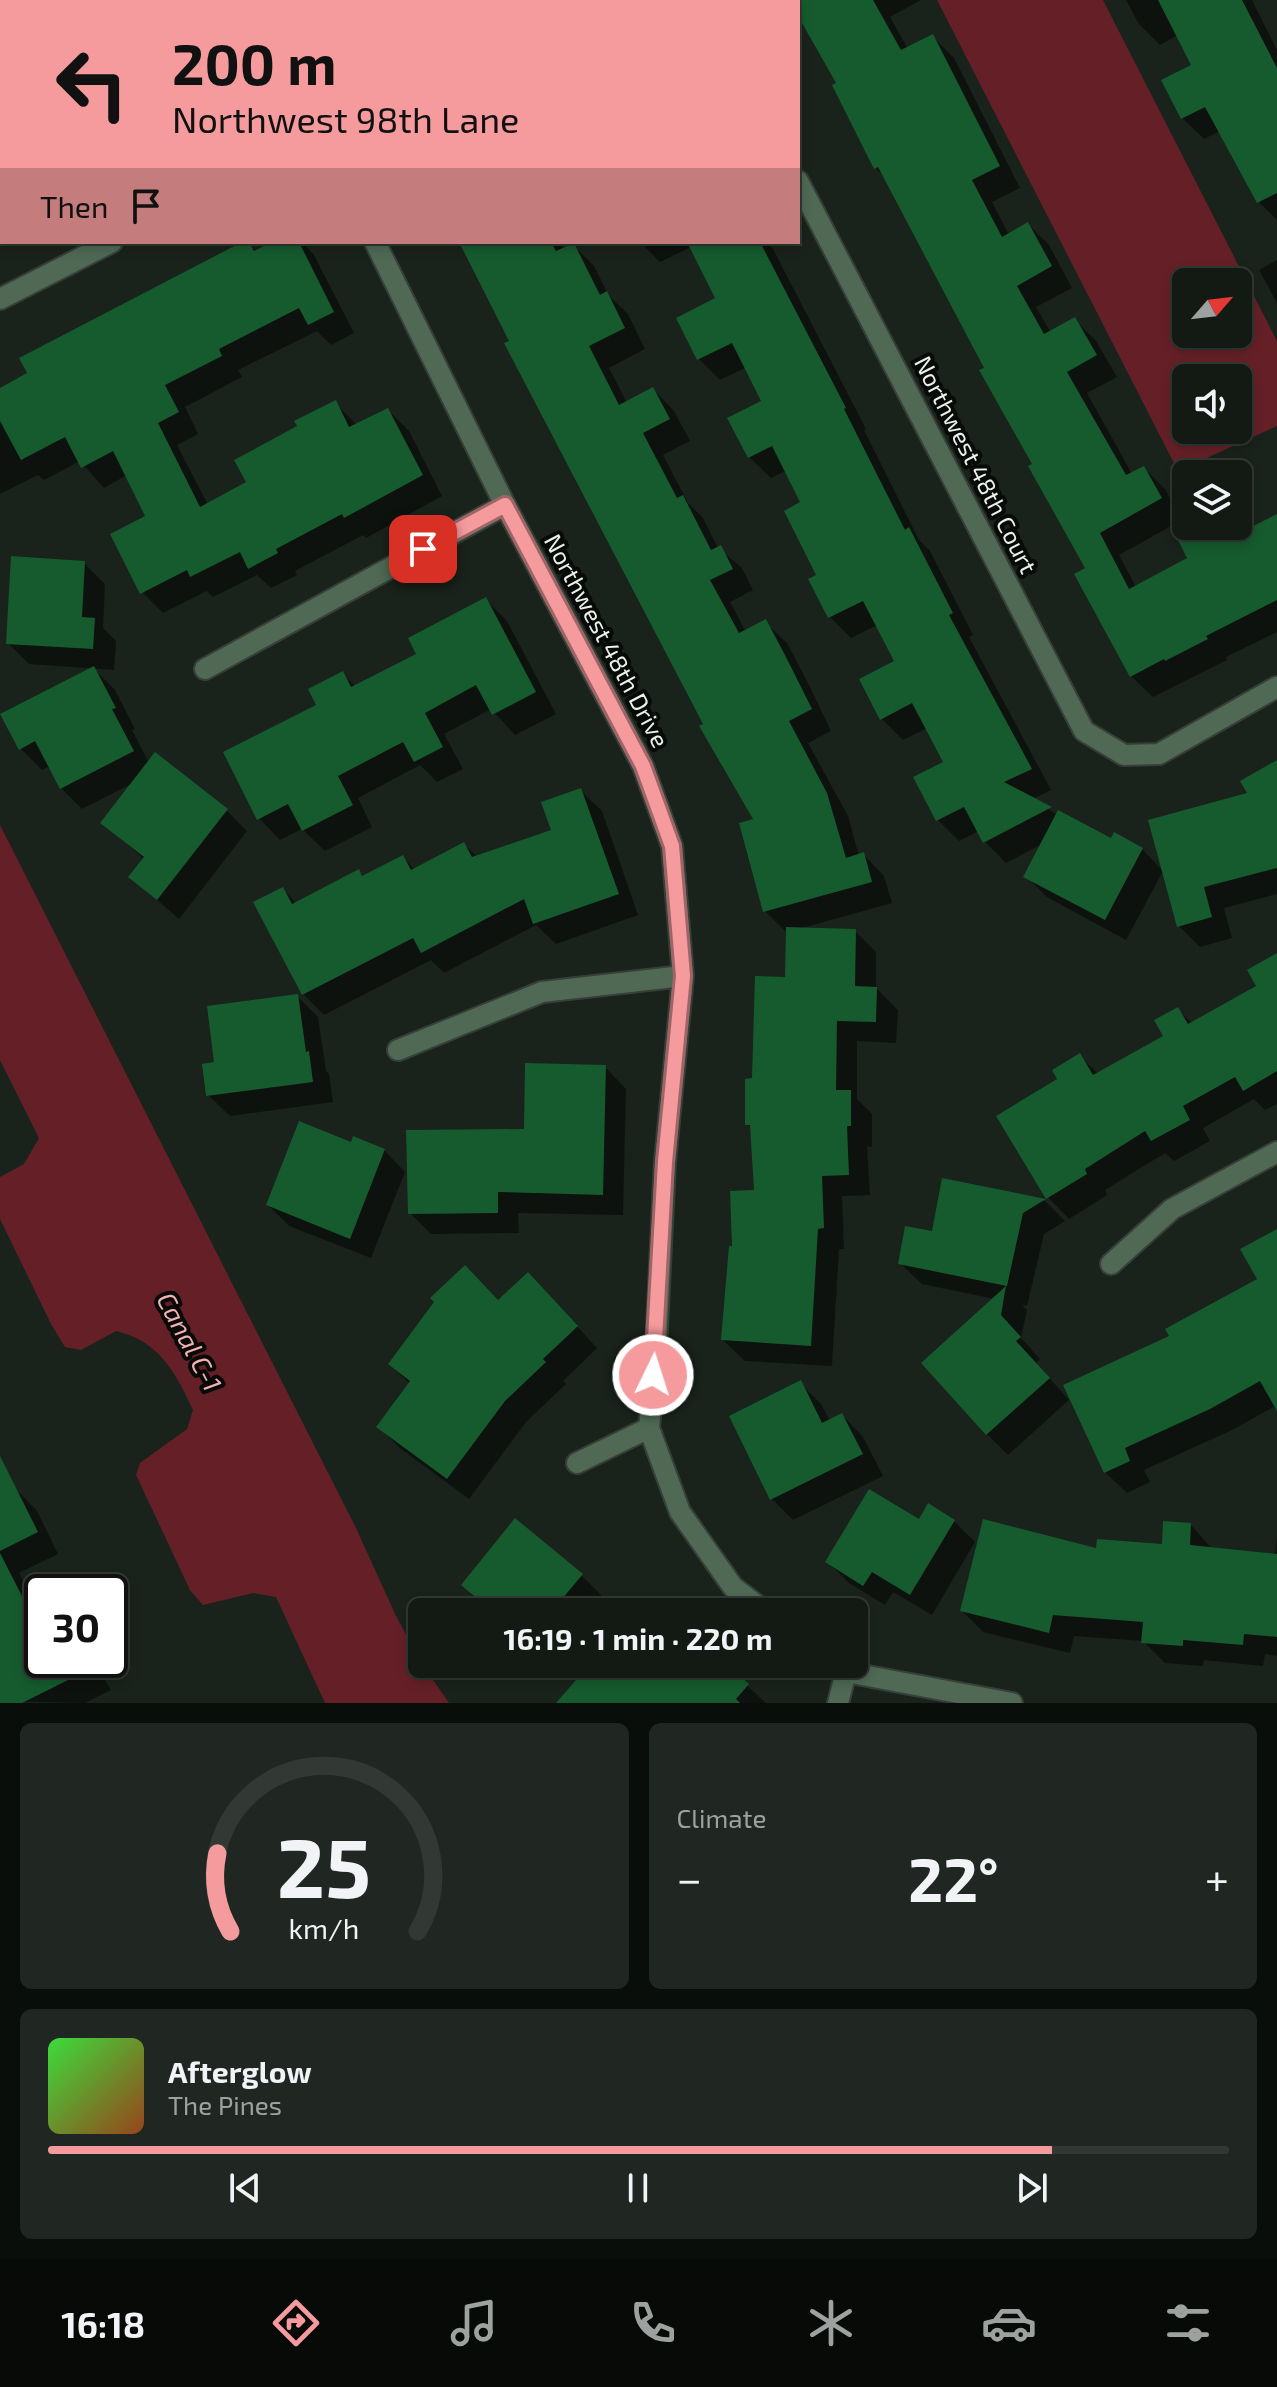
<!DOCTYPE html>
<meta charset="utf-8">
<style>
body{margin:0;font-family:"Exo 2",sans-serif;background:#202722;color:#f1f3f6;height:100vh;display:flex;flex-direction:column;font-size:30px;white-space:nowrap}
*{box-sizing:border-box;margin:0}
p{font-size:26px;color:#9da1a0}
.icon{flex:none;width:44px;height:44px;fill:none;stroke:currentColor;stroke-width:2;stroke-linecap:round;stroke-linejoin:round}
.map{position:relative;height:1703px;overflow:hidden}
.details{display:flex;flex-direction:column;gap:20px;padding:20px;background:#0a0e0b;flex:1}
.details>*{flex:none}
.top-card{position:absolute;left:0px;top:0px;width:800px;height:244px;box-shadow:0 4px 12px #0003,0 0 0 2px #323834;background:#f59b9d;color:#111;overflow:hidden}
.needle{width:52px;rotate:62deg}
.tools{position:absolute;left:1172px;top:268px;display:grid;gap:16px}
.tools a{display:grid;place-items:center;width:80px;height:80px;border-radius:12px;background:#131a14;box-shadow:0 4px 12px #0003,0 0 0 2px #323834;font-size:40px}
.speed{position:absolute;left:24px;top:1574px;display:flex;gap:16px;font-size:40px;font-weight:700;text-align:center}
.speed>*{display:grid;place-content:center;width:104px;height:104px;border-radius:50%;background:#131a14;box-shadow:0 4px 12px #0003,0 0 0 2px #323834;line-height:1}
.speed .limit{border:4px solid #111;border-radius:12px;background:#fff;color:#111}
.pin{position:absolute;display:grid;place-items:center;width:68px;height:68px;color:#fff;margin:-34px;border-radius:16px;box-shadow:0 4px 12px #0006}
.me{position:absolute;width:88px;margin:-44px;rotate:4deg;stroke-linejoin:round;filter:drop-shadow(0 0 6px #0008)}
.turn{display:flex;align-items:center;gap:28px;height:168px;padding:0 40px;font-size:36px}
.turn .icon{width:104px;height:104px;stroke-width:2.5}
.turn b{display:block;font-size:56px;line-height:68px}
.then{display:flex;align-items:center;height:76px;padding:0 40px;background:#0003;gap:16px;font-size:30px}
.big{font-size:60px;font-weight:700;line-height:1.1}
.details .card{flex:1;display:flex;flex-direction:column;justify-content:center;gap:12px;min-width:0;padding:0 28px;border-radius:12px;background:#202722}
.details .dial{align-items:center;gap:0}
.dial svg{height:208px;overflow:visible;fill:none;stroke:#323834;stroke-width:7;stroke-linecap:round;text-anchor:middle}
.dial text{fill:#f1f3f6;stroke:none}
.song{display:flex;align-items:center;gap:24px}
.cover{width:96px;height:96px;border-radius:12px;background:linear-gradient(135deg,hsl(120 70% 55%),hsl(20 70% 35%))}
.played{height:8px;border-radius:4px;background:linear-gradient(90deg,#f59b9d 85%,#323834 85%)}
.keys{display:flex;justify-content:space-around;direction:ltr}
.heat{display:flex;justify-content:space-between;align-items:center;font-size:44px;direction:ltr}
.details .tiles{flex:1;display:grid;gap:20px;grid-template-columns:1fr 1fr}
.card:last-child{grid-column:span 2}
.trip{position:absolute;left:408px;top:1598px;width:460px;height:80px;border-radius:12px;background:#131a14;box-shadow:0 4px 12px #0003,0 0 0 2px #323834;font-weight:700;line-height:80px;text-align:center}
.dock{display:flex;height:128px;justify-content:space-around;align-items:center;background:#080a08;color:#9da1a0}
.dock .icon{width:56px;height:56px}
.dock .current{color:#f59b9d}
.dock b{font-size:36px;color:#f1f3f6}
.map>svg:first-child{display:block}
.water{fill:#652027;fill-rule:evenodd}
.shadow{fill:#0007;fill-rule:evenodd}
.building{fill:#165b2e}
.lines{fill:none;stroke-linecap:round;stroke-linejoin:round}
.minor-casing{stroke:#363f38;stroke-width:24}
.minor{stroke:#4f6954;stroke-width:20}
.route-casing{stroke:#9f6566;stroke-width:20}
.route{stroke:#f59b9d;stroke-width:14}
.labels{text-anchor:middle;stroke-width:8;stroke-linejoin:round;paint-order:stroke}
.street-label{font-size:24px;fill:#ebf1ec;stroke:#070a07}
.water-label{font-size:26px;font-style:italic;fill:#f3b1b1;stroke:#070a07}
</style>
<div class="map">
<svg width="1277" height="1703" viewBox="0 0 1277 1703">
<rect width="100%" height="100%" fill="#19221b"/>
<g class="water">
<path d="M937,0H1103L1277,341V426L1178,471ZM1186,282H1238V334H1186ZM1186,378H1238V430H1186Z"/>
<path d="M0,825L356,1528L396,1616L422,1664L449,1703H325L276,1597L253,1593L203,1605L190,1590L136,1475L140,1463L187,1429L193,1410C176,1373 159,1341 116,1331L81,1350L65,1347L51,1324L0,1219V1177L24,1164L39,1138L0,1060Z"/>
</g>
<g class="shadow">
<path d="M0,0H68L69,2H2L0,18Z"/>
<path d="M346,0H451L453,2H347Z"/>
<path d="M791,0H921L890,17L908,49L933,37L954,58L1020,188L992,202L1009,235L1028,224L1049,245L1072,288L1036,307L1051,333L1075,320L1096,341L1117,377L1087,393L1132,474L1144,468L1165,489L1183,522L1186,520V526H1231L1238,537L1277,517V632L1226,657L1227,660L1153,697L1131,676L1088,569L885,177L876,168L838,84L798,12V2ZM1173,525L1189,559L1136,587L1119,555Z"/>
<path d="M1126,0H1252L1277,50V220L1259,202L1220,131L1204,139L1182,118L1193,66L1178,35L1160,45L1139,24Z"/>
<path d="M2,101V238L0,239V102Z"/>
<path d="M247,242L257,252L277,242H302L314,255L354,333L331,345L317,331L238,370L242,377L185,407L198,434L177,445L208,505L248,483L299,427L335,403L356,424L388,410L409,431L442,496L366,538L363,535L295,571L297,575L271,588L257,575L213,597L207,591L163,613L142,592L148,517L127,475L104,488L80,461L44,480L38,475L0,494V390Z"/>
<path d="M457,242H560L564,250L573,245L594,266L609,296L628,314L645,349L609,368L627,403L653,389L674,411L690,441L663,455L688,503L703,518L718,548L742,568L753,590L730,602L746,632L765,622L787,643L809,685L831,731L808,743L848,816L859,856L863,854L884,876L892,903L802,928L855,931L876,952V988L898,1010L896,1043L857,1041V1099L872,1114V1147L867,1146L870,1195L842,1196L844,1249H839L832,1366L745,1361L723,1340L734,1249L756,1192L753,1129L747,1124L754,1080L787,979L786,932L765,911L756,820L466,251Z"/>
<path d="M640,242H767L773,249L866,429L864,430L919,540L930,551L973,635L969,637L1051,790L1033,799L1057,815L1112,841L1142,849L1163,871L1126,940L1047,897L1026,876L1042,844L1006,863L985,842L979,831L959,841L938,820L916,778L945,763L927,728L903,740L882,719L897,662L877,625L851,638L830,617L803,503L787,470L771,478L749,457L764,402L747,367L720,380L699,359L679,319L718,299L691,247L660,262Z"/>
<path d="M1277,260V303L1259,270Z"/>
<path d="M84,563L105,584L103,628L116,641L114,670L29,664L8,643Z"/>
<path d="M486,600L507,621L556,714L515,735L491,709L444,734L463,769L437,782L420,765L358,798L372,827L325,851L302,829L280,840L259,818L319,705L342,673L356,687L418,655Z"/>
<path d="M94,669L115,690L135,729L132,730L149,763L226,810L247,831L179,919L131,877L144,859L103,823L133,783L82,809L61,788L50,766L42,770L20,748Z"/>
<path d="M1277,762V894L1224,908L1232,938L1200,947L1179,926L1250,795Z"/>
<path d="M580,790L602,811L638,915L556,944L536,925L444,973L431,960L324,1015L303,994L283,889L297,904L359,872L364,877L403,857L415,870L464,844L477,857L553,831Z"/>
<path d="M1277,954V1104L1265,1110L1254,1099L1203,1128L1210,1141L1174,1161L1165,1153L1105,1190L1107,1195L1069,1219L1048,1197L1060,1080L1080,1056L1098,1074L1166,1036L1178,1010L1193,1024L1259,987Z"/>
<path d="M297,996L318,1017L326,1071L329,1074L333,1102L230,1116L208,1095L217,1063Z"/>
<path d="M605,1067L626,1089L623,1215L518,1213L519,1233L431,1234L410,1213L526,1131Z"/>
<path d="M352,1144L384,1150L405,1172L371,1258L289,1226L268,1205Z"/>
<path d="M944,1180L1045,1201L1065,1221L1044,1234L1027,1306L1022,1305L1027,1310L1021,1338L1040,1359L1036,1363L1069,1400L1008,1455L987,1434L995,1299L922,1284L900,1263L934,1233Z"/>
<path d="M1277,1230V1405L1232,1430L1144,1470L1150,1482L1127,1493L1105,1472L1172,1337L1260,1280Z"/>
<path d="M549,1296L597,1348L563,1381L566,1384L526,1422L469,1499L400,1448L379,1427L410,1384L390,1364L437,1302H499Z"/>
<path d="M800,1383L821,1404L830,1421L842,1415L863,1437L883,1476L793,1520L772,1499Z"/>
<path d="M0,1473L37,1511L58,1554L19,1573L32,1598L42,1608V1660H93L111,1690L85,1703L0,1701Z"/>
<path d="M919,1521H954L975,1542L932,1615L893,1592L885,1605L849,1583L828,1562Z"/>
<path d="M1191,1525L1212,1549L1275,1555L1277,1536V1656L1265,1654L1263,1666L1204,1660L1203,1666L1165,1663L1143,1641L1074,1636L1070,1653L983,1632L962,1611L1098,1551L1164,1546Z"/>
<path d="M581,1575L602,1596L590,1612H492L463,1585Z"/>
<path d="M593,1664H693L710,1679L724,1664L766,1703H562Z"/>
</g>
<g class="building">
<path d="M789,0H873L901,50L933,34L1000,166L972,180L1002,237L1028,222L1052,266L1017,286L1044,334L1075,317L1097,355L1067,372L1126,475L1144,466L1162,498L1100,533L1129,589L1187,558L1171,526H1224L1230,538L1277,514V600L1206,636L1208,639L1165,661L1164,659L1130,677L1074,574L1085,568L1028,466L1032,464L979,370L984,368L878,167L874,169L832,85L836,83L798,16V2Z"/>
<path d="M1158,0H1242L1277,68V193L1257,203L1205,107L1181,119L1161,80L1191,65Z"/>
<path d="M242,242H249L254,251L272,242H299L334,312L308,325L299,308L219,349L222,356L165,385L179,412L158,423L200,507L246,482L234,460L297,426L294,421L336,400L349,427L388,408L423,475L344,518L342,514L276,549L278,553L248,569L240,552L190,577L187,570L140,594L110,534L145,516L113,451L81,468L65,437L21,460L0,421V388L27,373L19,358Z"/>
<path d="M459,242H551L556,251L574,243L600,295L607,291L625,328L589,346L619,405L653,387L670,419L643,433L677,498L683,495L711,550L721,545L733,569L710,580L739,633L766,619L788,661L812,709L789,721L827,793L846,858L864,852L872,882L763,912L739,823L753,819L699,726L703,724L504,343L509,341Z"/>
<path d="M687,242H760L846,408L844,409L905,530L909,527L953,613L949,615L1032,769L1004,782L1052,807L983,843L964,807L936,821L913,777L943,762L912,703L880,720L859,679L894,661L863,601L828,618L808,579L816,575L784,511L800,502L772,446L748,458L727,418L761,401L732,343L697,360L676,318L715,298Z"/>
<path d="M11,556L85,561L82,617L95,618L93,649L6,644Z"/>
<path d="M486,597L536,692L492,715L476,685L425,713L443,747L414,762L403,742L338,776L353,805L302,831L288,804L257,820L223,752L316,705L308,689L343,671L351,687L416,654L408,638Z"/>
<path d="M94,666L116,708L112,709L134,751L60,789L35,741L19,750L0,714Z"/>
<path d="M155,752L228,809L157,900L128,877L144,857L100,823Z"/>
<path d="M1277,760V868L1204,887L1212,917L1177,927L1148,820L1247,793L1240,781Z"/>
<path d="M581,788L619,894L533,924L524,899L421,953L413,938L302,995L253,902L283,887L292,904L359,869L362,876L403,855L411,870L464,842L472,857L551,830L541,802Z"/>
<path d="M1058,810L1111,838L1114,832L1143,848L1105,920L1023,877Z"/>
<path d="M786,927L856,929L855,986L877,987L876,1022L837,1021L836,1090H851V1126H847L849,1175L822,1176L824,1228L818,1229L811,1346L721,1340L729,1246H732L730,1191L754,1190L750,1125H745V1079L752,1078L755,976L785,977Z"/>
<path d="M1277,953V1071L1243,1091L1235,1077L1183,1106L1190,1120L1151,1141L1145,1131L1085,1169L1087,1174L1046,1199L996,1116L1057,1079L1052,1070L1080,1053L1093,1075L1163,1036L1154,1020L1178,1007L1188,1024L1256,986L1247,970Z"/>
<path d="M298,994L306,1052L309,1051L313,1082L206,1096L202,1064L214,1062L207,1006Z"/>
<path d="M525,1063L606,1065L603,1195L498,1192V1213L408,1214L406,1130L524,1129Z"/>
<path d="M299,1121L351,1142L353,1136L385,1149L350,1239L266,1205Z"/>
<path d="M942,1178L1046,1199L1023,1213L1007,1286L898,1264L905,1226L932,1231Z"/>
<path d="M1277,1229V1411L1260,1381L1210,1409L1125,1448L1130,1461L1104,1473L1063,1385L1169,1336L1165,1329L1257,1279L1240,1249Z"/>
<path d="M465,1265L498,1300L528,1272L578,1326L543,1359L546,1362L505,1401L447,1479L376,1427L410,1381L388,1364L434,1302L430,1298Z"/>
<path d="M1006,1286L1001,1315L1021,1337L1016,1341L1050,1378L986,1435L921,1363Z"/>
<path d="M801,1380L822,1423L842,1413L863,1454L770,1500L729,1416Z"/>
<path d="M0,1456L38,1532L0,1551Z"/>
<path d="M869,1489L919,1519L928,1503L955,1520L910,1595L872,1572L863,1586L825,1562Z"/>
<path d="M515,1518L583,1574L551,1612H493L461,1585Z"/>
<path d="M983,1519L1096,1548L1097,1539L1162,1544L1163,1521L1191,1523L1190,1545L1277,1554V1637L1244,1634L1243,1645L1183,1640V1646L1141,1643L1143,1622L1053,1615L1049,1633L960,1611Z"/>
<path d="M0,1553L24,1600L33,1596L42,1615V1660H108L22,1703H0Z"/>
<path d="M590,1664H696L710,1676L721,1664H727L749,1684L736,1699L740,1703H556Z"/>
</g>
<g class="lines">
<defs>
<g id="minor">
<path d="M250,0L251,2"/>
<path d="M704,0L705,2"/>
<path d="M579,2L583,0"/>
<path d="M798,181L1084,731L1124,755L1159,754L1277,687"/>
<path d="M375,242L505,505L643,766L672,846L683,976L665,1162L656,1348L649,1428L680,1512L733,1587L766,1612"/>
<path d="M0,299L112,242"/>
<path d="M205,669L505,505"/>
<path d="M398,1050L542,992L683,976"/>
<path d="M1111,1264L1172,1209L1277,1152"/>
<path d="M577,1463L649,1428"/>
<path d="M835,1664L846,1672L1012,1703"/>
<path d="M838,1703L846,1672"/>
</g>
</defs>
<use href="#minor" class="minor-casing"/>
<use href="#minor" class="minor"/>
</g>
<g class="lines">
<defs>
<path id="route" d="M423,549L505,505L643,766L672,846L683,976L665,1162L653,1375"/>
</defs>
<use href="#route" class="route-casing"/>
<use href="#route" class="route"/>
</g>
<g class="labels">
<g class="street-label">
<text transform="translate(975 465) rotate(63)" y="8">Northwest 48th Court</text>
<text transform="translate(606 641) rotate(62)" y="8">Northwest 48th Drive</text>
</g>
<g class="water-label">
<text transform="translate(189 1342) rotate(62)" y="9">Canal C-1</text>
</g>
</g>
</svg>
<div class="tools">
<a><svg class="needle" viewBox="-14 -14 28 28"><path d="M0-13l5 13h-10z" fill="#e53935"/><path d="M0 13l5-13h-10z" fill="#9da1a0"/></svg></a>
<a><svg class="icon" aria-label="sound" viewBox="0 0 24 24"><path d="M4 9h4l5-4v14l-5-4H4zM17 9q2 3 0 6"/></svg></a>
<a><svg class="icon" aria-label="layers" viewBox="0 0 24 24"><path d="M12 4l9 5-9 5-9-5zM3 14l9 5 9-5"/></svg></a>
</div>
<div class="speed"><div class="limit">30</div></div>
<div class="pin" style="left:423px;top:549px;background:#d93025"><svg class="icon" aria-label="arrive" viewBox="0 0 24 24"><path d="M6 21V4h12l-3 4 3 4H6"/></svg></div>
<svg class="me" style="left:653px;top:1375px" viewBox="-20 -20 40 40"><circle r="17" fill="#f59b9d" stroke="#fff" stroke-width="3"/><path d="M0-11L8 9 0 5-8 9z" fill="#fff"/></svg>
<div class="trip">16:19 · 1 min · 220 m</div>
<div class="top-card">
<div class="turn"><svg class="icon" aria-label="left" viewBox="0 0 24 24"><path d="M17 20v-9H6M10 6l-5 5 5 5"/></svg><div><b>200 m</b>Northwest 98th Lane</div></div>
<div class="then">Then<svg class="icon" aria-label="arrive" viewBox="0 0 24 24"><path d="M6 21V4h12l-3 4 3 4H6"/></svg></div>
</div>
</div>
<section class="details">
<div class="tiles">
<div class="card dial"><svg viewBox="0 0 100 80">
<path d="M14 69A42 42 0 1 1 86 69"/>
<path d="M14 69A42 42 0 0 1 9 39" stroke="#f59b9d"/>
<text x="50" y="56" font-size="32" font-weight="700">25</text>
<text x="50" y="72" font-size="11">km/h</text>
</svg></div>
<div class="card"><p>Climate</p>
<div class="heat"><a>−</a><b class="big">22°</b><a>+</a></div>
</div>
<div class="card">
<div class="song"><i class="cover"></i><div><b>Afterglow</b><p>The Pines</p></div></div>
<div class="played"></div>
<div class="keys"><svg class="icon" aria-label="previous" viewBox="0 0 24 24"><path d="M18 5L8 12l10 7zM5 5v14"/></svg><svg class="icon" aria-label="pause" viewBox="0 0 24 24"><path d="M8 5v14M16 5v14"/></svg><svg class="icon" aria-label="next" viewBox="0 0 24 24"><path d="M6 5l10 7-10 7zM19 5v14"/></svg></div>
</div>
</div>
</section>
<nav class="dock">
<b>16:18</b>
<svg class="icon current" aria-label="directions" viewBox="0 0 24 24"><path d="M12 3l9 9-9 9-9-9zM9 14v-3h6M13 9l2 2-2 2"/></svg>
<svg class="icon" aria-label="music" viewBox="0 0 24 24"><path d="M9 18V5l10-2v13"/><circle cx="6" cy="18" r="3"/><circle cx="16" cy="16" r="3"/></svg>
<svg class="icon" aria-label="phone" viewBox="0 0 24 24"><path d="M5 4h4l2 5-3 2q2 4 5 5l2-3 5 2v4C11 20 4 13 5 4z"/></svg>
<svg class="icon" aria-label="climate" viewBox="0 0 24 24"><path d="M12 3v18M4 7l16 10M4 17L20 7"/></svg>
<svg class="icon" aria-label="car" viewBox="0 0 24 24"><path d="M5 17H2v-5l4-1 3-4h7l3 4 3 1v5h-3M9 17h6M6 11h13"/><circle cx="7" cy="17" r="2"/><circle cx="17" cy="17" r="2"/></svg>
<svg class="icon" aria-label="filters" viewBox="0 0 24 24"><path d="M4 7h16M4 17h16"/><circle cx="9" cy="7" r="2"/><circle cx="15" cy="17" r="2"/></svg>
</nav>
